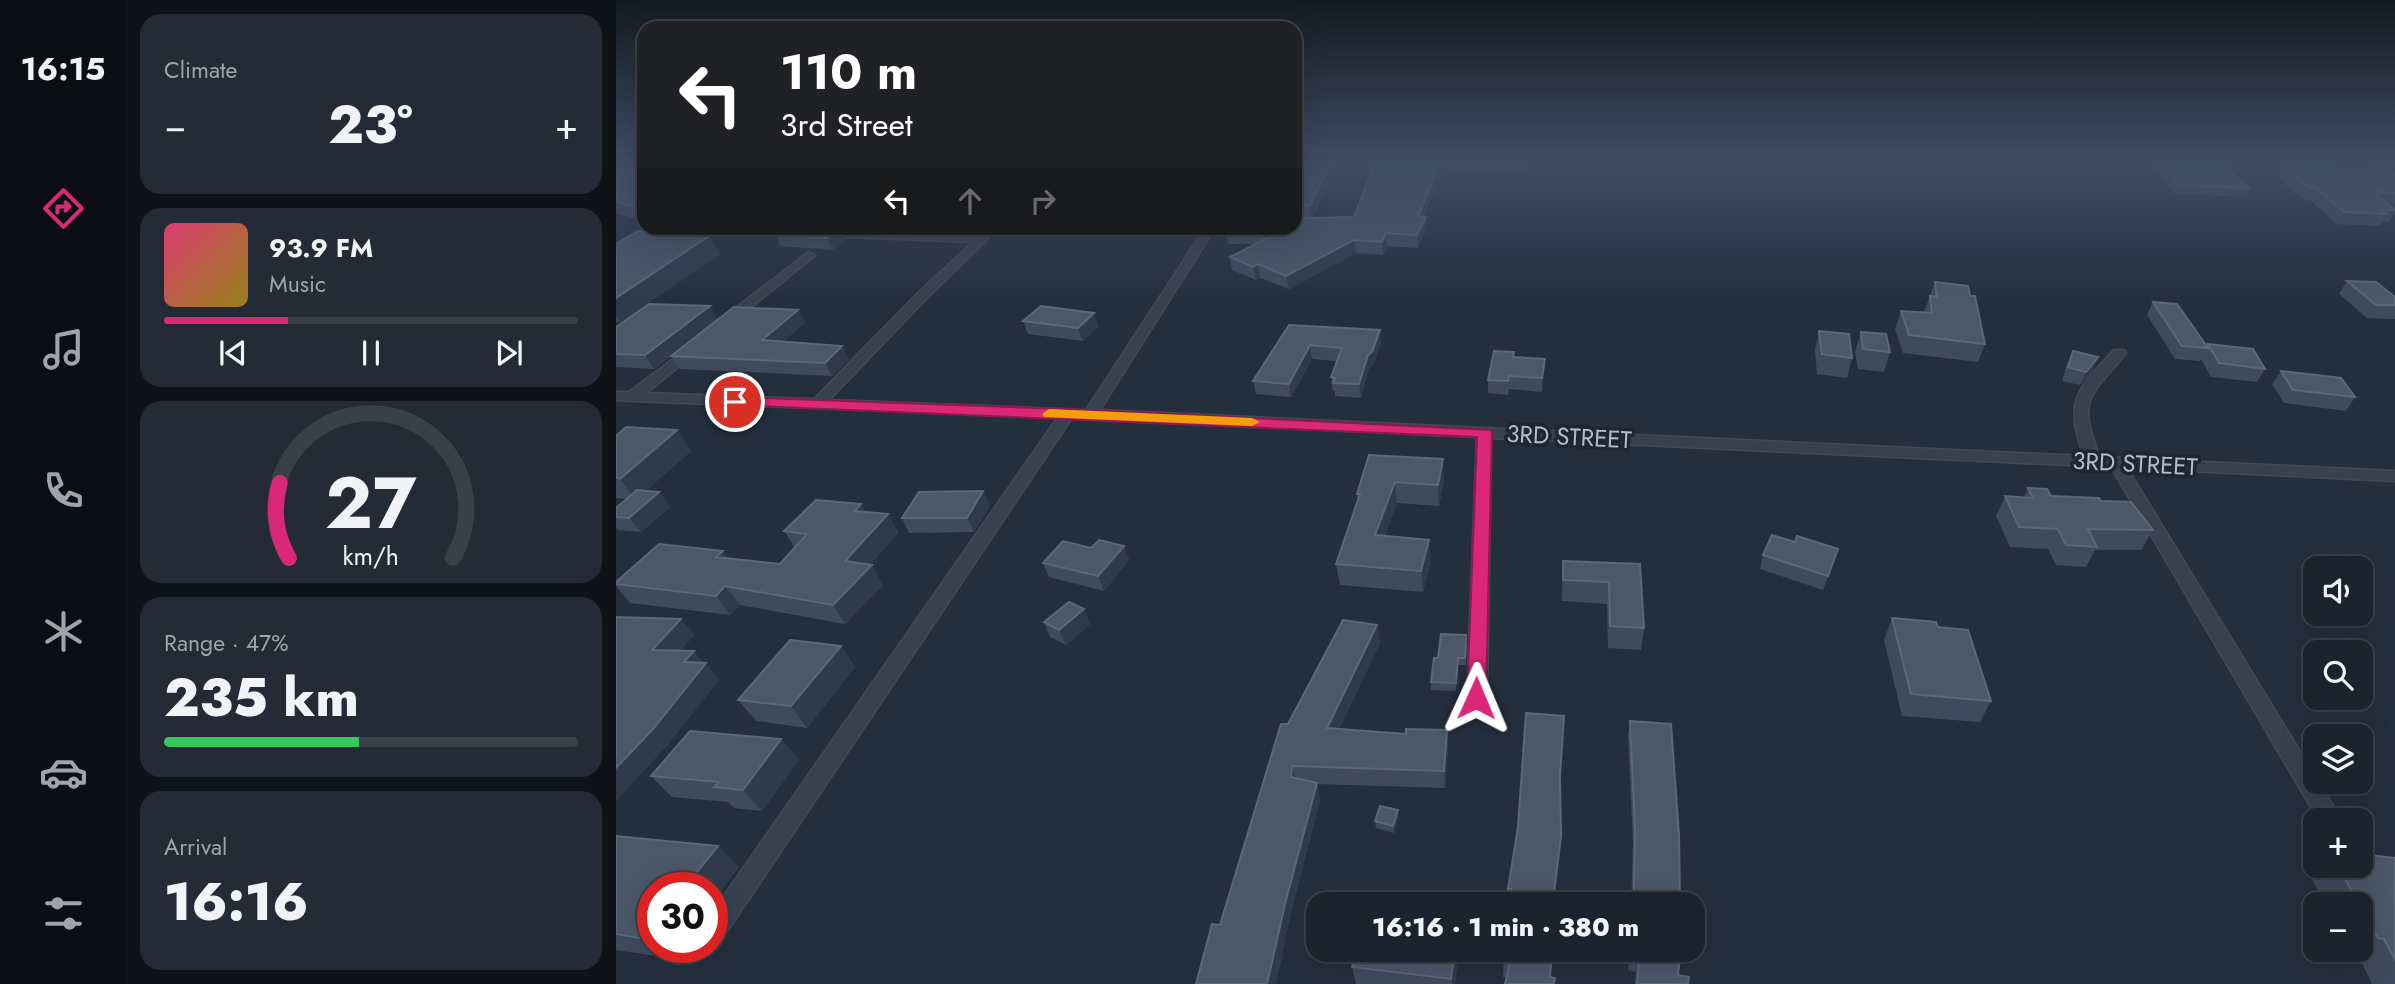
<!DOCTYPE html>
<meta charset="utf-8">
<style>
body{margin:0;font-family:Jost,sans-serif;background:#242b36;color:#f1f3f6;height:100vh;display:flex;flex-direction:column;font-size:26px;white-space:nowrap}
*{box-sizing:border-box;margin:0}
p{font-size:23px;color:#a0a4aa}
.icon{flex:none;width:38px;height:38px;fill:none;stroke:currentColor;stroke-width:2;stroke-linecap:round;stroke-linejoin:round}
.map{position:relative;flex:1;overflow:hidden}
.sheet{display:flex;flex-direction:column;gap:14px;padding:14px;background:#0f1319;width:490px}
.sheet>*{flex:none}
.hud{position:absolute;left:21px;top:21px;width:665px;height:214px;border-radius:21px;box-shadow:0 7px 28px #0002,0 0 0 2px #39404a;background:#202124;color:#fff;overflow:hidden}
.tools{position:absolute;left:1687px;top:556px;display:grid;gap:14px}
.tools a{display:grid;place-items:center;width:70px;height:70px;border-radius:14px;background:#1b232e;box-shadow:0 7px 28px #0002,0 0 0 2px #39404a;font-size:35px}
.speed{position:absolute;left:21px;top:872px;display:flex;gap:14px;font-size:35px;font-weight:700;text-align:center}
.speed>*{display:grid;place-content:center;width:91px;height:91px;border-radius:50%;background:#1b232e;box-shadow:0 7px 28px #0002,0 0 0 2px #39404a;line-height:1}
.speed .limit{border:10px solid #d22;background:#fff;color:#111}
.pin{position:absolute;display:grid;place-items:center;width:60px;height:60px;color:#fff;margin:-30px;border:4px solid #fff;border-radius:50%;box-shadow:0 2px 7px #0007}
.me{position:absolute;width:77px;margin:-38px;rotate:1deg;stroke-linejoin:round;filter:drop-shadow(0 0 5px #0008)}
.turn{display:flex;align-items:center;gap:24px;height:147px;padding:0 28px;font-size:32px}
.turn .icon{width:91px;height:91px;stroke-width:2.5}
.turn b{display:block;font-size:49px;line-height:60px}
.lanes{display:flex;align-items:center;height:66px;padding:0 28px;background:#0003;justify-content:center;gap:35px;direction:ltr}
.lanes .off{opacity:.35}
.big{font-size:52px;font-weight:800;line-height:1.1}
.sheet .tile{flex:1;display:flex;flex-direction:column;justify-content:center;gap:10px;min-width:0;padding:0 24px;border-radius:21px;background:#242b36}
.sheet .dial{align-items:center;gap:0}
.dial svg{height:182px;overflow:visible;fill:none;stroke:#39404a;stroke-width:7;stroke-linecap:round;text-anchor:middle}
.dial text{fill:#f1f3f6;stroke:none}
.song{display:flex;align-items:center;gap:21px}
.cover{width:84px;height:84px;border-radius:10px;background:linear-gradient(135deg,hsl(340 70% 55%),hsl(50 70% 35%))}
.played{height:7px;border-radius:4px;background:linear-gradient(90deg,#db2777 30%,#39404a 30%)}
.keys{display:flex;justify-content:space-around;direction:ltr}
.heat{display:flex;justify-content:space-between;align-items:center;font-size:38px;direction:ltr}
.charge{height:10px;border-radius:5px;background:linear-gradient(90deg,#34c759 47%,#39404a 0)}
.trip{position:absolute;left:690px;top:892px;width:399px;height:70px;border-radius:21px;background:#1b232e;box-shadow:0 7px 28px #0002,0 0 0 2px #39404a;font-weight:800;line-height:70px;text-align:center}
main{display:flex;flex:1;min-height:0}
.dock{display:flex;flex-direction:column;width:126px;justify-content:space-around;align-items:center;background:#0b0e12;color:#a0a4aa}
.dock .icon{width:49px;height:49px}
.dock .current{color:#db2777}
.dock b{font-size:32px;color:#f1f3f6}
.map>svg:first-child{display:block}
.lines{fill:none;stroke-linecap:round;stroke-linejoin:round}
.street-casing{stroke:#414a57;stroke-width:3}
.street{fill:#38414e;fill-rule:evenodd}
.wall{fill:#3f4b5c}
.shaded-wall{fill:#2f3b4b}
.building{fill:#4b5868;stroke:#5c6777;stroke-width:2}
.route{fill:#db2777;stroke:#8e194d;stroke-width:2}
.slow{fill:#f59e0b}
.labels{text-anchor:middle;stroke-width:7;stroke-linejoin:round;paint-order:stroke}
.street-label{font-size:24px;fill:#b4bcc9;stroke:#1d2633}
</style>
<main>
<nav class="dock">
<b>16:15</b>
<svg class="icon current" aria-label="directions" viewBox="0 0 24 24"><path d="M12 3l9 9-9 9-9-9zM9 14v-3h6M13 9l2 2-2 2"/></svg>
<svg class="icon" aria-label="music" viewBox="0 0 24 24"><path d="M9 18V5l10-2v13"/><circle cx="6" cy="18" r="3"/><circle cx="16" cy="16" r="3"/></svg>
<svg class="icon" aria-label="phone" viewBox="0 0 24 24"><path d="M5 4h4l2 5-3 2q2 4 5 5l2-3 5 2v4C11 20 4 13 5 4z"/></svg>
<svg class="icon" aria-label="climate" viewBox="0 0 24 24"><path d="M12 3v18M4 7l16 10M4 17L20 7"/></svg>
<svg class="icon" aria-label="car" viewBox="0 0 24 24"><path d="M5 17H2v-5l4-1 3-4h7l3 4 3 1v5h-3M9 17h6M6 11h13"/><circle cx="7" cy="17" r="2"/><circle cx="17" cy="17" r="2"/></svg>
<svg class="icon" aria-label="filters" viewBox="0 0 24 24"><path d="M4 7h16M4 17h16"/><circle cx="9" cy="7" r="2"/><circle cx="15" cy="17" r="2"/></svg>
</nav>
<section class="sheet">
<div class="tile"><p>Climate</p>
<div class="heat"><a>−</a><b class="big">23°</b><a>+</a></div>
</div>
<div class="tile">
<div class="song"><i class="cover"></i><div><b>93.9 FM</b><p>Music</p></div></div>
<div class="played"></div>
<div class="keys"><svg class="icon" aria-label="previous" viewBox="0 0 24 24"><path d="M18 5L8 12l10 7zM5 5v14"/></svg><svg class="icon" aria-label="pause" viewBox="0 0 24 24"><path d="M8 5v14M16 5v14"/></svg><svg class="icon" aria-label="next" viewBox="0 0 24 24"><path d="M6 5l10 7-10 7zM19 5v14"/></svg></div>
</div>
<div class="tile dial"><svg viewBox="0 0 100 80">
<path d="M14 69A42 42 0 1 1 86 69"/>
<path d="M14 69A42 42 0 0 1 10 36" stroke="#db2777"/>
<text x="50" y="56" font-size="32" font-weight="700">27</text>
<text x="50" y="72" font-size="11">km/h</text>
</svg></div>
<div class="tile"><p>Range · 47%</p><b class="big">235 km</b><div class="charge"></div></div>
<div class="tile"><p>Arrival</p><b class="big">16:16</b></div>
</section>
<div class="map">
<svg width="1779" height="984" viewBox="0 0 1779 984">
<rect width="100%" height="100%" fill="#242f3e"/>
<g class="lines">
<defs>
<g id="street">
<path d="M32,228H44L0,255V247Z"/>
<path d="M372,228H383L311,298L213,400L470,410L589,228H599L484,410L1468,456C1448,401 1460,390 1498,350H1508L1510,353C1474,398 1460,397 1484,457L1779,471V481L1511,468L1699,776V782H1703L1726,821H1703L1495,467L875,438L871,698L868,704L861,706L854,704L851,698L861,437L456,418L104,942L96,946V913L442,417L16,401L0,400V392H13L76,345L81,346V352L30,393L198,399L303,292L357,242L207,236L203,235V231L364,236Z"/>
<path d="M193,252L199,255L197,257L117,322H109V316Z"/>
</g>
</defs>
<use href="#street" class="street-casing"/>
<use href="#street" class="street"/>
</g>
<g class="wall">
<path d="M0,162L28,163V221L0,213Z"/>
<path d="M679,162L717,174L696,218L738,217L823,166L824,178L808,217L810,229L802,248L771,246L767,255L740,253L673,289L644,278L640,280L616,270L614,257L639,244H612L610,231L679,228Z"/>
<path d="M831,162H912V175L871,169V172H831Z"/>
<path d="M1538,162H1603L1634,188L1630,197L1560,194L1536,167Z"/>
<path d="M1755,162H1779V204H1772L1779,209V213L1773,222H1767L1764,226L1721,224L1694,200H1688L1662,178L1667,167L1764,171Z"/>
<path d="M49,228H90L79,235L93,236L104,254L4,322H0V244L66,234Z"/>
<path d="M167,228H370L365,231L224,229L229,240L217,250L165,246L159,234Z"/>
<path d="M1731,281L1779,297V319L1751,318L1723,294Z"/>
<path d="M1319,282L1354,296L1369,344L1362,362L1287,353L1279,329L1285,311L1308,312Z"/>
<path d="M1537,302L1590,346L1592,344L1649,369L1641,382L1595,377L1585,359L1584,361L1559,359L1531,315Z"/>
<path d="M182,310L189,323L167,341L233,359L216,376L64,369L55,356L38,369L0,367V327L102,319Z"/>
<path d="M407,321L482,326L467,341L412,334Z"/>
<path d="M673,325L765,343L757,366L753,368L745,398L719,396V391H717L715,377L721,361L696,359L675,397L640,394L637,381Z"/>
<path d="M1203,331L1236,358L1231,378L1201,374L1199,351Z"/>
<path d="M1245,332L1274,352L1268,372L1242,369L1239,352Z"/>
<path d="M1457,351L1482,357L1476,371L1464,385L1446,381L1451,364Z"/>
<path d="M898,357L929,359L926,392L893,389L892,395L872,393V380Z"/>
<path d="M1665,371L1739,397L1730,411L1668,403L1656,384Z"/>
<path d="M61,430L75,451L29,491L43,492L54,507L25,532L2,530L0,528V508L10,499L0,498V436Z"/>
<path d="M753,455L828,480L823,506L781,503L769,536L815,561L807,592L724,585L720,564L742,502L741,494Z"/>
<path d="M1412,488L1435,496L1485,501L1537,530L1525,550H1479L1470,567L1440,565L1432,549L1394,547L1380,516L1389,496L1408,497Z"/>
<path d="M367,491L374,506L358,532L293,533L286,518Z"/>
<path d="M250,512L272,514L282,533L254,565L267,585L229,624L124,605L114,615L14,603L0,586V582L112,558L164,564L179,548L168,531Z"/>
<path d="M1179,542L1222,549L1207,590L1144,569L1147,555Z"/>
<path d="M508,546L513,560L488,591L433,577L427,563L475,548Z"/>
<path d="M947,561L1024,564L1028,628L1025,650L992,648L991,604L946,601Z"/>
<path d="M1276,618L1322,627L1375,701L1364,722L1286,716L1268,640Z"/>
<path d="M428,622L474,624L450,645L434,637Z"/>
<path d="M761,625L764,643L723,729L790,734L831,730L832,748L829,788L701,784L704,800L674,917L660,984H580L604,925L672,724Z"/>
<path d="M851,642L850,665H842L840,691L815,690V682L822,658Z"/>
<path d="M225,646L239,667L191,728L140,721L122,700Z"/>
<path d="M1014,721L1064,905H1015L1017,843L1012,736Z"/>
<path d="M165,739L183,760L146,811L118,808L112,802L56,797L35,776Z"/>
<path d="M944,776V853L938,901L941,905L892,904V889Z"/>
<path d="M783,817L778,833L760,828L759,821Z"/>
<path d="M0,836L123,867L96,901V887H37V947H61L53,958L0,950Z"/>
<path d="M1779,858V984H1756L1744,959L1737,958L1733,950H1745V905H1709L1692,871L1699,864V866H1745Z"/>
<path d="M740,950H843L839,984H740L736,967Z"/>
<path d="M888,950L934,977L939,978V984H889L891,978L887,977Z"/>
<path d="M1015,950L1062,975L1072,984H1019L1020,972L1012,970Z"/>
</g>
<g class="shaded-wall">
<path d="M715,162L717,174L695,218L694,206Z"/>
<path d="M823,166L824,178L803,229L802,216Z"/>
<path d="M810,217V229L802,248L801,235Z"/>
<path d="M69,228H90L74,238Z"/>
<path d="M224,228L229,240L217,250L211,238Z"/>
<path d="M770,233L771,246L767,255L766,242Z"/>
<path d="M93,236L104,254L4,322L0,316V298Z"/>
<path d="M738,240L740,253L673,289L670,276Z"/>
<path d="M642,264L644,278L640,280L637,267Z"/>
<path d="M94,306L102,319L38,369L29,355Z"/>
<path d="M182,310L189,323L153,353L146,340Z"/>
<path d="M478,313L482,326L467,341L462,328Z"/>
<path d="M764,330L765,343L757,366L753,368L745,398L743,384L752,355Z"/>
<path d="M694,345L696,359L675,397L673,384Z"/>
<path d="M226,346L233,359L216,376L209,363Z"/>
<path d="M1482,357L1476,371L1464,385L1470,372Z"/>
<path d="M929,359L928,373L926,392V378Z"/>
<path d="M61,430L75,451L20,500L4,479Z"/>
<path d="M827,459L828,480L823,506L822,485Z"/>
<path d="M779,482L781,503L762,557L759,535Z"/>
<path d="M367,491L374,506L358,532L351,518Z"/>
<path d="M43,492L54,507L25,532L13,518Z"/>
<path d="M245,504L256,523L239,511Z"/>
<path d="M272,514L282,533L243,578L256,565L267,585L229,624L217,605L229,561Z"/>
<path d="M813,540L815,561L807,592L805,571Z"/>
<path d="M508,546L513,560L488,591L482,576Z"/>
<path d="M107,551L120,570L100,557Z"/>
<path d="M109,586L124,605L114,615L100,596Z"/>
<path d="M468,609L474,624L450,645L443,630Z"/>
<path d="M65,619L79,635L50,666L36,650Z"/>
<path d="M761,625L764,643L715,745L711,728Z"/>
<path d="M225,646L239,667L191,728L175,706Z"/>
<path d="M78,651L89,665L90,663L103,680L52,745L0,801V768L68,662Z"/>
<path d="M831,730L832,748L829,788L828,771Z"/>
<path d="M165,739L183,760L146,811L127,790Z"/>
<path d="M676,766L681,783L675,777Z"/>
<path d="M701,783L704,800L674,917L660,984H651L670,900Z"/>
<path d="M782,810L783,817L778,833L777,826Z"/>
<path d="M945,836L944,853L937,905Z"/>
<path d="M102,846L123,867L96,901V887H69Z"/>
<path d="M37,928V945L29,939Z"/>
<path d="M39,947H61L53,958Z"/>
<path d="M839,950H843L839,984H836L835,979Z"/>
</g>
<g class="building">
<path d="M0,162L28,163V209L0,202Z"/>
<path d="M679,162H715L694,206L679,205Z"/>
<path d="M1544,162H1603L1634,188L1564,185Z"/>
<path d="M758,164L823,166L802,216L810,217L801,235L770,233L766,242L738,240L670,276L642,264L637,267L614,257L663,232L610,231L612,228H679V216L688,218L738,217Z"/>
<path d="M1667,167L1779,171V193L1758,192L1779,210H1765L1771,214L1728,212L1701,189L1694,188Z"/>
<path d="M167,228H224L211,238L159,234Z"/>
<path d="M22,231L93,236L0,298V244Z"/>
<path d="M1731,281L1760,282L1779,297V305H1760Z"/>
<path d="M1319,282L1352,286L1354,296H1359L1369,344L1293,335L1285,311L1316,313L1314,296L1321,297Z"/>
<path d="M1537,302L1561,304L1592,348L1566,346Z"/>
<path d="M33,304L94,306L29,355L0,354V327Z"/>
<path d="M425,306L478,313L462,328L407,321Z"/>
<path d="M118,307L182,310L146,340L226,346L209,363L55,356Z"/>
<path d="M673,325L764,330L756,352L752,355L743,384L717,383L719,378L715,377L726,348L694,345L673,384L637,381Z"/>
<path d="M1203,331L1233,334L1236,358L1206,354Z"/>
<path d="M1245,332L1270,334L1274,352L1247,349Z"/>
<path d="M1592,344L1637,349L1649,369L1603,363Z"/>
<path d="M878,351L898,352L897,357L929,359L926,378L893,376L892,381L872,380Z"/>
<path d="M1457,351L1482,357L1470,372L1452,367Z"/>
<path d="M1665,371L1725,378L1739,397L1677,390Z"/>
<path d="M10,427L61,430L4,479L0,478V436Z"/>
<path d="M753,455L827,459L822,485L779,482L759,535L813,540L805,571L720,564L744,494H741Z"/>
<path d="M1412,488L1431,489L1435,496L1483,498L1485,501L1515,502L1537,530L1472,529L1481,547L1450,545L1442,529L1403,527L1389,496L1417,498Z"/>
<path d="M21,490L43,492L13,518L0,517V508Z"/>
<path d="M367,491L351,518H286L303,492Z"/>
<path d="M200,500L245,504L239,511L272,514L229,561L256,565L217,605L109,586L100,596L0,584V582L43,544L107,551L100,557L164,564L191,534L168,531Z"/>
<path d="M1156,535L1179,542L1181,536L1222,549L1212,576L1147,555Z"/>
<path d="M483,540L508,546L482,576L427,563L447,541L475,548Z"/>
<path d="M947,561L1024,564L1028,628L994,626L993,582L947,580Z"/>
<path d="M453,602L468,609L443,630L428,622Z"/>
<path d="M0,617L65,619L36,650L78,651L68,662L90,663L37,729L0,768Z"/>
<path d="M1276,618L1320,622L1322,627L1352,630L1375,701L1295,694Z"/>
<path d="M727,620L761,625L711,728L790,734V729L831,730L828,771L676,766L675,777L701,783L670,900L651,984H580L596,924L604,925L665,724H672Z"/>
<path d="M825,634L850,635L849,658H842L840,683L815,682L818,658H822Z"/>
<path d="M174,640L225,646L175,706L122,700Z"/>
<path d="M910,713L948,716L944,776L945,836L937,901H941L940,905H894L895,889H892L902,827Z"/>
<path d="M1014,721L1055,724L1063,835L1064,905H1023L1025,893L1018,892L1019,829Z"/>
<path d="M74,731L165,739L127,790L98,787L103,782L35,776Z"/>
<path d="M764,806L782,810L777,826L759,821Z"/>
<path d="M0,836L102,846L69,887H37V928L29,939L0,934Z"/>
<path d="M1745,854L1779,858V960L1768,939L1762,938L1745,908V905H1743L1722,866H1745Z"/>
<path d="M740,950H839L835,979L736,967Z"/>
<path d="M888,950H936L934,977L939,978L938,984H889L894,963L887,962Z"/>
<path d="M1016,950H1065L1062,975L1073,977L1072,984H1021L1023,959L1015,957Z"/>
</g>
<linearGradient id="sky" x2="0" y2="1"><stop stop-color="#141a22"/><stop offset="0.54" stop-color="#3f4d63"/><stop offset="1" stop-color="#3f4d63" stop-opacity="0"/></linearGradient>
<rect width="1779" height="300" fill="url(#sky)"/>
<path class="route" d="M119,397L474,410L874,430L876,433L870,698L867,704L860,706L854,704L851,698L861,437L114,405L112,402Z"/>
<path class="slow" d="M433,409L636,418L644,422L636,426L428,417L426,414Z"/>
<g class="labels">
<g class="street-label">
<text transform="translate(953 437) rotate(3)" y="8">3RD STREET</text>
<text transform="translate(1519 464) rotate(3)" y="8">3RD STREET</text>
</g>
</g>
</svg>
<div class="tools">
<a><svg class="icon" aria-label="sound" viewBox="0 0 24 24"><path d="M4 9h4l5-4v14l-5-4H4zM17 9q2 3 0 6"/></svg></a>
<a><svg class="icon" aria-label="search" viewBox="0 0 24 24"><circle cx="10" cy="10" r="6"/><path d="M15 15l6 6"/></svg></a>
<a><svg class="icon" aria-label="layers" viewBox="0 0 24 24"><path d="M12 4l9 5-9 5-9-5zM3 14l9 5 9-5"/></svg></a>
<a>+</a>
<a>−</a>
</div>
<div class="speed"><div class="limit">30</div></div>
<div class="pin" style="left:119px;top:402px;background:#d93025"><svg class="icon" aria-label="arrive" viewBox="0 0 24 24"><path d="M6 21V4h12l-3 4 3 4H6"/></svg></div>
<svg class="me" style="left:860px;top:698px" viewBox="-20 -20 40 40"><path d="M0-17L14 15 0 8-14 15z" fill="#db2777" stroke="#fff" stroke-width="4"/></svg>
<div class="trip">16:16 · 1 min · 380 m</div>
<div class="hud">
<div class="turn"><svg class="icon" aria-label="left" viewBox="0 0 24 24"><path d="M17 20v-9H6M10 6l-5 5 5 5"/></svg><div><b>110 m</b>3rd Street</div></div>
<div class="lanes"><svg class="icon" aria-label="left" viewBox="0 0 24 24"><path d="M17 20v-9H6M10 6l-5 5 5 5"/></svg><svg class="icon off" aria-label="ahead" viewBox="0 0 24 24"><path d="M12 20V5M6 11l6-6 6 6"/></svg><svg class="icon off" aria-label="right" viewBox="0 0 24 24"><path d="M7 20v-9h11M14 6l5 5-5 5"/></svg></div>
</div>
</div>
</main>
